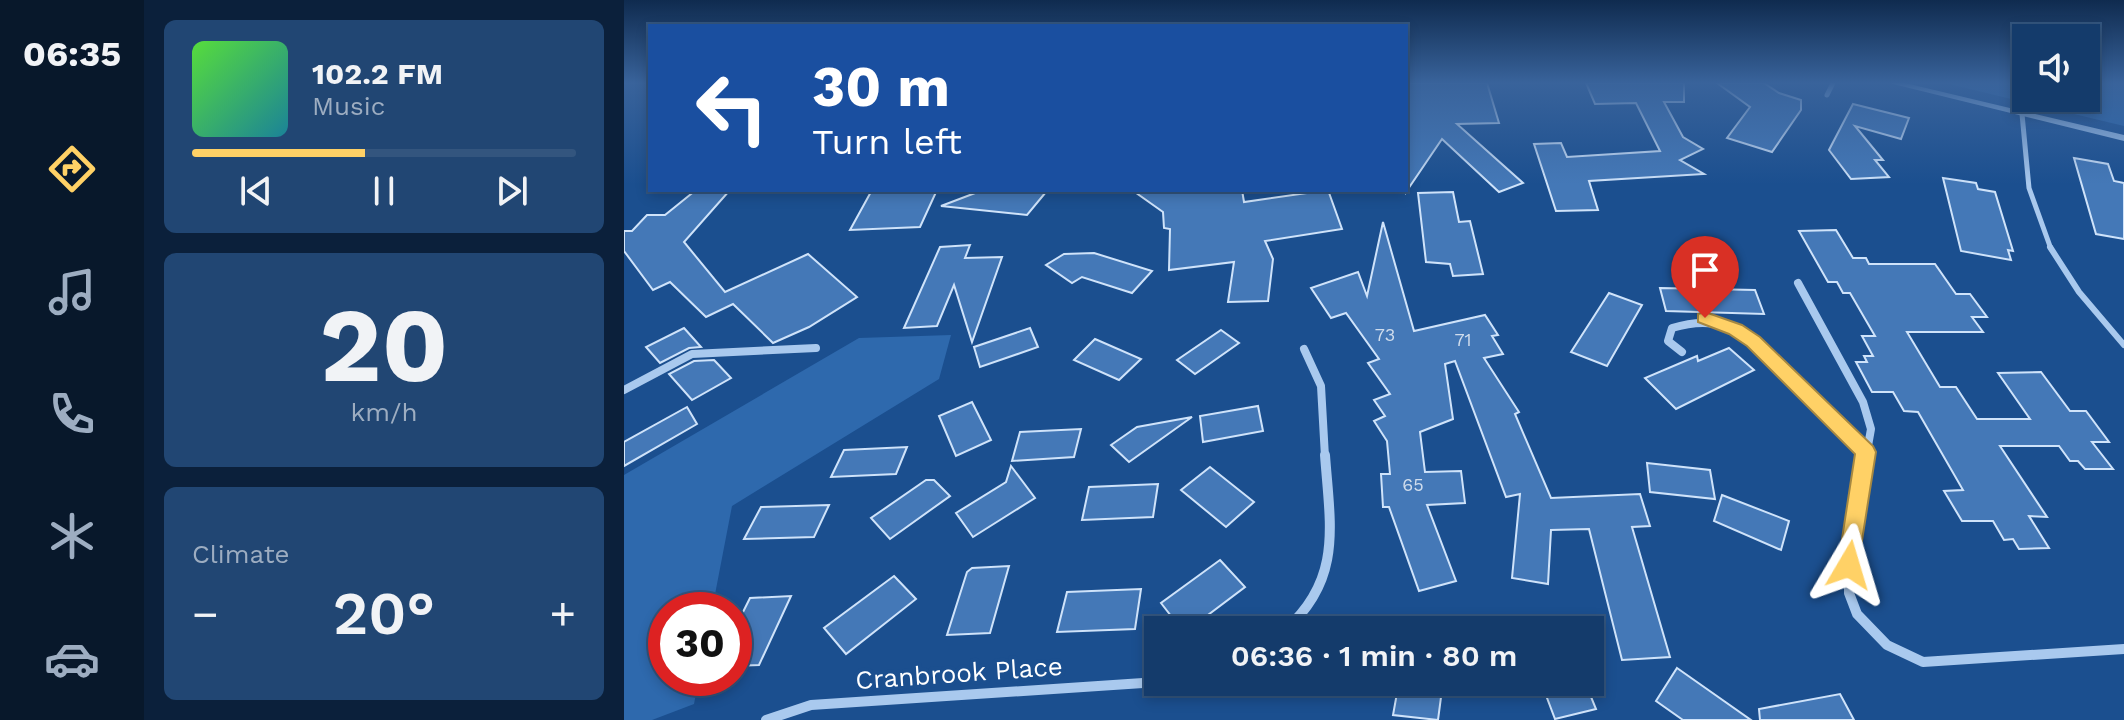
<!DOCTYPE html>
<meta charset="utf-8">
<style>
body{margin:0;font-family:"Work Sans",sans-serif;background:#214673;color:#f1f3f6;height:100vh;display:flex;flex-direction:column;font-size:30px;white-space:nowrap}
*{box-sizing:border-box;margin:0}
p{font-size:26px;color:#9dadc1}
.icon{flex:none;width:44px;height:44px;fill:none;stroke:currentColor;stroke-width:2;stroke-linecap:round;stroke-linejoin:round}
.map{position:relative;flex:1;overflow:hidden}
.drawer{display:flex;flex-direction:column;gap:20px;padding:20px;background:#0b203b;width:480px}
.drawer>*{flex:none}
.hud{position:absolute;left:24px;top:24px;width:760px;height:168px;border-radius:0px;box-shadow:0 4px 12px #0003,0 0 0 2px #33557e;background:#1a4fa0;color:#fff;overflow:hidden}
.buttons{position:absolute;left:1388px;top:24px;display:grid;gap:16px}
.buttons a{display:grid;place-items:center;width:88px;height:88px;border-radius:0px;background:#143b6b;box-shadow:0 4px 12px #0003,0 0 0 2px #33557e;font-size:40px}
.speed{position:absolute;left:24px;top:592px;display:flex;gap:16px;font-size:40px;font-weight:700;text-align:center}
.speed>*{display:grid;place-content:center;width:104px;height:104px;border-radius:50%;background:#143b6b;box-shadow:0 4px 12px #0003,0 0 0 2px #33557e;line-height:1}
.speed .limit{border:12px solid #d22;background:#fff;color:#111}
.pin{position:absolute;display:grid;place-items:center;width:68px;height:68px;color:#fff;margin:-82px -34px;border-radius:50% 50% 50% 0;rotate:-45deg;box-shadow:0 0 8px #0007}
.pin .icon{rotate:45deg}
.me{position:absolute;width:88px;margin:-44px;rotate:7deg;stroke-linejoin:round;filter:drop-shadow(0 0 6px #0008)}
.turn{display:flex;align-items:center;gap:28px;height:168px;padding:0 32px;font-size:36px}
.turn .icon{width:104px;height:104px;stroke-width:2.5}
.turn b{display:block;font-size:56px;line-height:68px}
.big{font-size:60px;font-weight:600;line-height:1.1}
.drawer .card{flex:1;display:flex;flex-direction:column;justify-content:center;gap:12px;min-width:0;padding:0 28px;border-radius:12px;background:#214673}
.drawer .dial{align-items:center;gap:0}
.dial b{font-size:104px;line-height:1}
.song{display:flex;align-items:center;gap:24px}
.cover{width:96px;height:96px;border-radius:12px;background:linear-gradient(135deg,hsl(110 70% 55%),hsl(190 70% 35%))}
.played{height:8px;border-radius:4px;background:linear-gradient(90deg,#ffd166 45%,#33557e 45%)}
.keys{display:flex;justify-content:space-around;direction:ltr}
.heat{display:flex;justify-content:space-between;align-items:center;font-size:44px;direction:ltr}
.trip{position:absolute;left:520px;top:616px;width:460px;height:80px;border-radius:0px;background:#143b6b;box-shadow:0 4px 12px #0003,0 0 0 2px #33557e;font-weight:600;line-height:80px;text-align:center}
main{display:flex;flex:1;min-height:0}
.dock{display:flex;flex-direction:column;width:144px;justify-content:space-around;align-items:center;background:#08182b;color:#9dadc1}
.dock .icon{width:56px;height:56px}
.dock .active{color:#ffd166}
.dock b{font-size:36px;color:#f1f3f6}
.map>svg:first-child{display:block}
.green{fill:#2e69ad}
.building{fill:#4478b7;stroke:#cfe3fa;stroke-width:2}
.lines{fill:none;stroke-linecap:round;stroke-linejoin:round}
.service-far1{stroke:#a9c9ee;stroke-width:5}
.service{stroke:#a9c9ee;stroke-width:6}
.minor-far1{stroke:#a9c9ee;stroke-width:8}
.minor{stroke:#a9c9ee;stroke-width:10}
.tertiary{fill:#a9c9ee;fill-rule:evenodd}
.route{fill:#ffd166;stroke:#a68842;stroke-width:2}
.labels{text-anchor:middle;stroke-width:8;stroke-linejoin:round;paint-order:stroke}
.number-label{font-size:18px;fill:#d0dded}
.near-street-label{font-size:26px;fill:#fff;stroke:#1b4f8f}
</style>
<main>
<nav class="dock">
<b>06:35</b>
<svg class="icon active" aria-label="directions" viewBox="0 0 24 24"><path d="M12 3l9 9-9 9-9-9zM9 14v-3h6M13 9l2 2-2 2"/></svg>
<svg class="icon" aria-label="music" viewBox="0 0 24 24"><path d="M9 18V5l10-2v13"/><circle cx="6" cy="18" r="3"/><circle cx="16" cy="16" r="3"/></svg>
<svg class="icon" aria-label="phone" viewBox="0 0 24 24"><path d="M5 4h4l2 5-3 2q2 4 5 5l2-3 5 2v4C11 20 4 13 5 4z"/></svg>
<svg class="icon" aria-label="climate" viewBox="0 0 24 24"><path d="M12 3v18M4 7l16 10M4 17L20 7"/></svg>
<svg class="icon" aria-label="car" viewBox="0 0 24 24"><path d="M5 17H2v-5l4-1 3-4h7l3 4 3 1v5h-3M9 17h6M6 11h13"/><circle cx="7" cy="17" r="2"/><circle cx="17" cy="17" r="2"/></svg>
</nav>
<section class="drawer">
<div class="card">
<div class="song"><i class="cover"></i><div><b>102.2 FM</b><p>Music</p></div></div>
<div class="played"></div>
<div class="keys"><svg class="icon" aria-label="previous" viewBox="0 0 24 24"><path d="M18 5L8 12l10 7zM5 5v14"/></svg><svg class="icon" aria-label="pause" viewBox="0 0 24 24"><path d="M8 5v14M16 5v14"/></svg><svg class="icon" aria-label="next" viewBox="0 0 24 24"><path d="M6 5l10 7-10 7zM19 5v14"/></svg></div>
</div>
<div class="card dial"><b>20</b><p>km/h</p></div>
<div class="card"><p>Climate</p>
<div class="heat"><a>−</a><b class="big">20°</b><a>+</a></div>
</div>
</section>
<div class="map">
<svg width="1500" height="720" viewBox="0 0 1500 720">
<rect width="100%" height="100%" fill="#1b4f8f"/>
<g class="green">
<path d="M1321,83H1402V98H1462V83H1500V126Z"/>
<path d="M327,335L315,379L108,506L88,610H42V678H75L70,704L28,720H0V475L235,338Z"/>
</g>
<g class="building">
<path d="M782,83H863L875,123L833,124L899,183L875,192L818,139L782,192Z"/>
<path d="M962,83H1060V102H1040L1059,137L1079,149L1056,160L1080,174L965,181L974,210L932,211L910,144L937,143L943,157L1036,151L1012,103L971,104Z"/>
<path d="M1093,83H1140L1155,93L1177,100V110L1148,152L1103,138L1126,107Z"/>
<path d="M1229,104L1285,118L1277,139L1231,126L1259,160H1251L1265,177L1227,179L1205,150Z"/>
<path d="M1450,158L1484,164L1490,181L1500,183V239L1472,234Z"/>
<path d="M1319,178L1352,183L1354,189L1371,192L1389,251L1384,250L1387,260L1337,251Z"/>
<path d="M72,190H106L60,242L101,292L184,254L233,297L185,327L149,343L109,304L82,317L46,282L29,290L0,251V231H8L23,215H41Z"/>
<path d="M248,190H313L296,227L226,230Z"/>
<path d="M359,190H401L422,192L403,215L317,206Z"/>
<path d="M508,190H618L620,202L704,190L718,229L641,241L649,259L644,301L604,302L610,262L545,270L546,229L540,228L539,212Z"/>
<path d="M829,192L835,222L846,221L859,274L829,276L826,264L802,262L794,193Z"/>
<path d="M759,222L790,331L861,315L874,335L868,336L879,354L860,358L895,412L891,414L927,498L1016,494L1026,526L1008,527L1046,657L998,660L965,529L927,530L924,584L888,578L896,494L882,497L831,361L821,364L829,419L796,432L801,472L837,471L841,503L803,505L832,581L795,591L765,507H759L757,474H766L763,441L750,421L761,416L750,400L766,394L744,363L755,359L722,313L707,318L687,288L734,272L743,296Z"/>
<path d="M1212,230L1229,258H1242L1245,264H1311L1332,294H1346L1363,317H1348L1359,332H1283L1316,387H1332L1353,419H1406L1374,373L1417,372L1446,411H1462L1485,442H1468L1489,469H1461L1454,461H1446L1435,446H1376L1423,517L1405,516L1425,548L1395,549L1389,539L1380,540L1369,521H1338L1320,491L1339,490L1294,412L1280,411L1269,392H1248L1232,362H1243L1240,356H1249L1238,336H1251L1226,293H1219L1213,282H1204L1175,231Z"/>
<path d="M346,245L341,258L378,257L348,342L330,285L313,326L280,328L316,247Z"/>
<path d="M470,253L528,271L508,293L458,277L448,283L422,265L440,254Z"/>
<path d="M1036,288L1131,290L1140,314L1042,311Z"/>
<path d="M985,293L1018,305L983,366L947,352Z"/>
<path d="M60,328L77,347L65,348L36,363L22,347Z"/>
<path d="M406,328L414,347L356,367L350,347Z"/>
<path d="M597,330L615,343L571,374L553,360Z"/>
<path d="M471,339L517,359L495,380L450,360Z"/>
<path d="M1105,348L1130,370L1052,409L1021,378L1073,356L1074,361Z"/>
<path d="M90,360L107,378L68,400L45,374L70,361Z"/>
<path d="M348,402L367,440L332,456L315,416Z"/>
<path d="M634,406L639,431L579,442L576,416Z"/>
<path d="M63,407L73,424L0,466V442Z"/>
<path d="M568,417L505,462L487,445L513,427Z"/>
<path d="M457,429L450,457L388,461L396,432Z"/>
<path d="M283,447L272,474L207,477L220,450Z"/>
<path d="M1023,463L1086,470L1091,499L1026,492Z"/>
<path d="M387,466L411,498L349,537L332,513L382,482Z"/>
<path d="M586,467L630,502L602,527L557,490Z"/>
<path d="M302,480H310L326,496L266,539L247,518Z"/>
<path d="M534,484L529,517L458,520L465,487Z"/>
<path d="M1098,495L1165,521L1157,550L1090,521Z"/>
<path d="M205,505L190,537L120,539L137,507Z"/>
<path d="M596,560L621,587L564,630H558L537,603Z"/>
<path d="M385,566L366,633L323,635L343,572L348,568Z"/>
<path d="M270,576L292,599L222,654L200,628Z"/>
<path d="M517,589L511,629L433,632L443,592Z"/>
<path d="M167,596L135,665L110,666V630L126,598Z"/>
<path d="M1053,668L1127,720H1059L1032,701Z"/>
<path d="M775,682H819L814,720L769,715Z"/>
<path d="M917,682H961L972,709L931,719Z"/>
<path d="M1216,694L1230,720H1136L1135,709Z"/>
</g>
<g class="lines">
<g class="service-far1">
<path d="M1203,95L1209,83"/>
<path d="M1398,114L1405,188L1427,249"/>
</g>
<path class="service" d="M1426,247L1455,292L1500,345"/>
<g class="minor-far1">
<path d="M1174,283L1239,402L1247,429L1242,457"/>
<path d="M680,349L697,386L701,457"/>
<path d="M1058,352L1044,341L1048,328C1082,318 1100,323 1130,341L1242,452"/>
<path d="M0,390L68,354L192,348"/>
</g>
<g class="minor">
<path d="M1243,455L1225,565V593L1233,614L1263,645L1299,662L1500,649"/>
<path d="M661,630C719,579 706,525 701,455"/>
<path d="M142,720L187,705L534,682"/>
</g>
<path class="tertiary" d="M1265,83H1281L1500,135V141Z"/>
</g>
<linearGradient id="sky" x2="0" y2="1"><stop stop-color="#0f2b4f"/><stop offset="0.45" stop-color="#39639b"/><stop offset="1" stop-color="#39639b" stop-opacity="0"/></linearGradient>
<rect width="1500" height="184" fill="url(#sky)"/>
<path class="route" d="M1081,312L1118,325L1136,337L1249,446L1252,452L1233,572L1225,575L1217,572L1214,565L1231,454L1123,346L1105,334L1074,322V314Z"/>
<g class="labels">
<g class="number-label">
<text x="761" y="341">73</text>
<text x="839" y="346">71</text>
<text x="789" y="491">65</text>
</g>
<g class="near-street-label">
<text transform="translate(335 673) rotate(-4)" y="9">Cranbrook Place</text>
</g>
</g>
</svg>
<div class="buttons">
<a><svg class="icon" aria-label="sound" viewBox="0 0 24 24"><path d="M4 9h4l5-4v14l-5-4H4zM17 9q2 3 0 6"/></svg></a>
</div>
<div class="speed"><div class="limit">30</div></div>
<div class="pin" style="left:1081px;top:318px;background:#d93025"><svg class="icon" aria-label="arrive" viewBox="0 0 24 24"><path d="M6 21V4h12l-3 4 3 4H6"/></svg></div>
<svg class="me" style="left:1225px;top:565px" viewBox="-20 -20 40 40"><path d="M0-17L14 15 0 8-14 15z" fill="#ffd166" stroke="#fff" stroke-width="4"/></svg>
<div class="trip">06:36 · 1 min · 80 m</div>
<div class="hud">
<div class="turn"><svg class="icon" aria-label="left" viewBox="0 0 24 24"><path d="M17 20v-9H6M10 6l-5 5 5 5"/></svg><div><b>30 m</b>Turn left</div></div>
</div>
</div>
</main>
